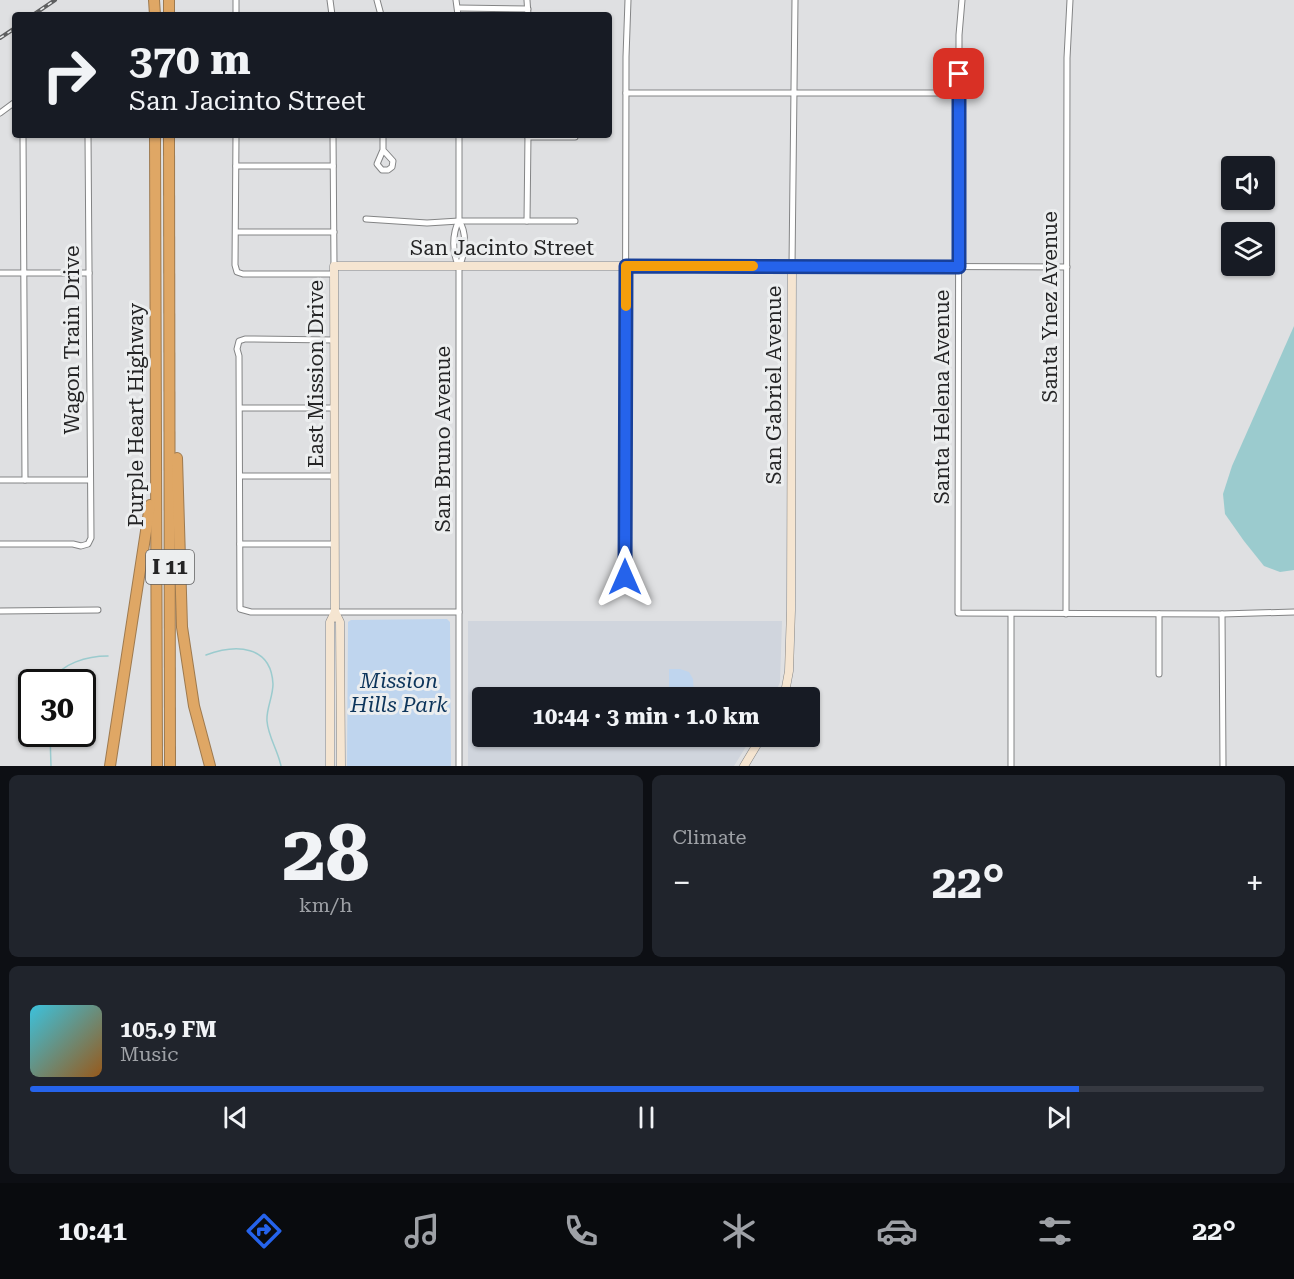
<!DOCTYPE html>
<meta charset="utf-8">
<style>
body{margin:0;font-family:"Roboto Serif",serif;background:#20242c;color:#f1f3f6;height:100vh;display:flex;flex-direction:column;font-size:22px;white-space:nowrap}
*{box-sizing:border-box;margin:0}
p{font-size:20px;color:#9ea1a6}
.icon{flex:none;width:33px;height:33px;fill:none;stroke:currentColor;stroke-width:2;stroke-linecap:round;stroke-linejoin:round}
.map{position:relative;height:766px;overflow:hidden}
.panel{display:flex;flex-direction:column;gap:9px;padding:9px;background:#0d0f14;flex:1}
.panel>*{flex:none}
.guide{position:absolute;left:12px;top:12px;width:600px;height:126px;border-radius:6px;box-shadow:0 2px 4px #0004;background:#171b24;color:#f1f3f6;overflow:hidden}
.controls{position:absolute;left:1221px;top:156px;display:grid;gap:12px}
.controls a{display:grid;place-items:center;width:54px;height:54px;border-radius:6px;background:#171b24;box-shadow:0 2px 4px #0004;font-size:30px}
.speed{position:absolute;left:18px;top:669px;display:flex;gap:12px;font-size:30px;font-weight:700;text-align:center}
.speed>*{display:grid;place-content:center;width:78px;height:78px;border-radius:50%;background:#171b24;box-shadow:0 2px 4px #0004;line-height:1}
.speed .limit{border:3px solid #111;border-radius:9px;background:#fff;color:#111}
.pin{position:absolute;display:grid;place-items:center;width:51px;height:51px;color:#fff;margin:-26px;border-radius:12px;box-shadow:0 3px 9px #0006}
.me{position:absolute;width:66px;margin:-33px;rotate:0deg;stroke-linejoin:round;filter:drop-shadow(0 0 4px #0008)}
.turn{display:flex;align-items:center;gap:21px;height:126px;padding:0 18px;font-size:27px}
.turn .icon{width:78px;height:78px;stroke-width:2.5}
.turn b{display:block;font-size:42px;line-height:51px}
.big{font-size:45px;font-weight:700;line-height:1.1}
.panel .card{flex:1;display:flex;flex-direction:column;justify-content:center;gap:9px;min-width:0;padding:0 21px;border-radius:9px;background:#20242c}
.panel .dial{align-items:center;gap:0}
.dial b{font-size:78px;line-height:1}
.song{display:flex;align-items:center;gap:18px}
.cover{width:72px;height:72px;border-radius:9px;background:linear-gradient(135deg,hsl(190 70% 55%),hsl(30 70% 35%))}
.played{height:6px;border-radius:3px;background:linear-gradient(90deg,#2563eb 85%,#363941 85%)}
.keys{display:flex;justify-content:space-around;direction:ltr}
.heat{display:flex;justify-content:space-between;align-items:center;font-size:33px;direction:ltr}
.panel .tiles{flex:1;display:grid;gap:9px;grid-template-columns:1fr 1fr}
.card:last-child{grid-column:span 2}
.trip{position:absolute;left:472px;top:687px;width:348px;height:60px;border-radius:6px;background:#171b24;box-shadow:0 2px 4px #0004;font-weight:700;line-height:60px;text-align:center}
.tabs{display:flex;height:96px;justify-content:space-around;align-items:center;background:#090b0e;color:#9ea1a6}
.tabs .icon{width:42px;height:42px}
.tabs .selected{color:#2563eb}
.tabs b{font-size:27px;color:#f1f3f6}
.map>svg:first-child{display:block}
.built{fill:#d0d5dd}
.green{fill:#bfd5ee}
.water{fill:#9bcbce}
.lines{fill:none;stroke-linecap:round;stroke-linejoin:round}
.stream{stroke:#9bcbce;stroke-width:1.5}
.street-casing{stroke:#838485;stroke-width:7}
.secondary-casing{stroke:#838485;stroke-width:9}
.highway-casing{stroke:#9e7a4f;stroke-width:12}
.street{stroke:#fff;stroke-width:5}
.secondary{stroke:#f5e5d1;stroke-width:8}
.highway{stroke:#dfa765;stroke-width:10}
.rail-casing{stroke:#5e5f60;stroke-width:4}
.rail{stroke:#eceeef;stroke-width:1.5;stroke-dasharray:4.5;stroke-linecap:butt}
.route-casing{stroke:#184099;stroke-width:15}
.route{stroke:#2563eb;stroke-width:10}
.slow{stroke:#f59e0b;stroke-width:10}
.labels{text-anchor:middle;stroke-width:6;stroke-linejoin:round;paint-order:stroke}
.shield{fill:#eceeef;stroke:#616162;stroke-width:1.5}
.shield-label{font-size:20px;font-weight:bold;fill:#252526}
.street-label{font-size:21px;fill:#252526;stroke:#eceeef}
.park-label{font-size:21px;font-style:italic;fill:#0d355b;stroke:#eceeef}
</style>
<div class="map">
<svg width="1294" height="766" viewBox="0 0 1294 766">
<rect width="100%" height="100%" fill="#dfe0e2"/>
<path class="built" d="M468,621H782L780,682L774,697L483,698V736L752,737L734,766H468Z"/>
<g class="green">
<path d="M447,619L450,622L451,766H347L348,622L351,620Z"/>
<path d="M669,669H680L689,672L693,679L694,696H669Z"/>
</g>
<path class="water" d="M1294,326V570L1280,572L1264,566L1244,541L1225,514L1223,494L1232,466Z"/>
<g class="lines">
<g class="stream">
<path d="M206,655C236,644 271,645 273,684C273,697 266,709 267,721C268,736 278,751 281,766"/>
<path d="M51,682C61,663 88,656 108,656"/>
<path d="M50,734L51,766"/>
</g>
<defs>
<g id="street">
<path d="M236,0V15"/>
<path d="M330,0L332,15"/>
<path d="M377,0L381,15"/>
<path d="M456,0L458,15"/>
<path d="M527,0L528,15"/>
<path d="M795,0L792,266L1067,267"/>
<path d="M962,0L959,35L958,613L1222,614L1294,612"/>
<path d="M458,8L528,9"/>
<path d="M626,93H959"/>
<path d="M0,113L15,102"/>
<path d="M23,135L25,480"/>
<path d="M236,135L235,265L237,272L243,274H334"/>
<path d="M333,135L334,266"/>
<path d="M459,135V221C452,233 452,254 459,266"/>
<path d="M528,137H575"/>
<path d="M383,150L393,161L392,167L388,170H382L377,164L383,150V135"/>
<path d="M236,166H333"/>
<path d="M366,219L427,223L459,221H575"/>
<path d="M459,221C467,232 466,253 459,266V766"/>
<path d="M527,221L528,135"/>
<path d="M236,232H334"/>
<path d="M0,273H89"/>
<path d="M334,340L245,339L239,341L237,349L239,356L240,609L251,612H459"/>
<path d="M240,408H334"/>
<path d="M240,476H335"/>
<path d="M0,480H89"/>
<path d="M0,544H73L81,546L88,544L91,538L88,135"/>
<path d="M240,544H335"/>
<path d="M625,577L626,57L628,0"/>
<path d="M0,611L98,610"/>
<path d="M1011,614V766"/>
<path d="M1066,614L1067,58L1070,0"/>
<path d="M1159,614V674"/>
<path d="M1222,614L1223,766"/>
</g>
<g id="secondary">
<path d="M330,766V622L335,612"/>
<path d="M341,766L340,622L335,612L334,266H792L791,610L789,671L784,698"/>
<path d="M744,766L762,736"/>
</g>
<g id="highway">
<path d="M154,0L155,15"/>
<path d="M169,0V15"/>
<path d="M155,135L157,766"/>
<path d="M169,135L170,766"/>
<path d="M177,458L182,627L194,706L210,766"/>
<path d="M110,766L150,505"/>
</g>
</defs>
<use href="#street" class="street-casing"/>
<use href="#secondary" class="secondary-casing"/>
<use href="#highway" class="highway-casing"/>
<use href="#street" class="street"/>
<use href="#secondary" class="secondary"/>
<use href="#highway" class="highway"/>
<defs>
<g id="rail">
<path d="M33,15L55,0"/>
<path d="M0,38L15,28"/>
</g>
</defs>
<use href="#rail" class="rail-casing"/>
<use href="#rail" class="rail"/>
</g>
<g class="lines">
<defs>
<path id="route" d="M625,577L626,266L959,267V74"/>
</defs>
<use href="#route" class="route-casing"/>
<use href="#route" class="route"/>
<path class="slow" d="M626,306V266H753"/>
</g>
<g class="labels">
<rect class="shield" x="146" y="550" width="48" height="34" rx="4.5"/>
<g class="shield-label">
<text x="170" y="574">I 11</text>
</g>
<g class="street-label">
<text x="502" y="255">San Jacinto Street</text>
<text transform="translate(1050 307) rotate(-90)" y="7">Santa Ynez Avenue</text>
<text transform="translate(72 340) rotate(-90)" y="7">Wagon Train Drive</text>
<text transform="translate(316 374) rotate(-90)" y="7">East Mission Drive</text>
<text transform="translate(774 385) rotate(-90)" y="7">San Gabriel Avenue</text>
<text transform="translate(942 397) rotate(-90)" y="7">Santa Helena Avenue</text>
<text transform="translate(136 415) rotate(-90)" y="7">Purple Heart Highway</text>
<text transform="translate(443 439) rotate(-90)" y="7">San Bruno Avenue</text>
</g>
<g class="park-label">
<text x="399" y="688">Mission<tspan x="399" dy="24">Hills Park</tspan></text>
</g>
</g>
</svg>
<div class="controls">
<a><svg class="icon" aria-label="sound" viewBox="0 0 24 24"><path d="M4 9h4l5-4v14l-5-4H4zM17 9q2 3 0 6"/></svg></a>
<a><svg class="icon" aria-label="layers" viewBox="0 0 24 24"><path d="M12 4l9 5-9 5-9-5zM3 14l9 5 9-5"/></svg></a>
</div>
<div class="speed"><div class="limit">30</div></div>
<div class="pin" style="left:959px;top:74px;background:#d93025"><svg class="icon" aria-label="arrive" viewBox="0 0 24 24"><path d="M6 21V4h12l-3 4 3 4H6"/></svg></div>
<svg class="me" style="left:625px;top:577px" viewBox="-20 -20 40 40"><path d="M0-17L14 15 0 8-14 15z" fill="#2563eb" stroke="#fff" stroke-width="4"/></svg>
<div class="trip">10:44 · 3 min · 1.0 km</div>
<div class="guide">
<div class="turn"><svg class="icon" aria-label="right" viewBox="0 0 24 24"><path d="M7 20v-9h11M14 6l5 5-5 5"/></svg><div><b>370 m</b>San Jacinto Street</div></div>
</div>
</div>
<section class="panel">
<div class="tiles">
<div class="card dial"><b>28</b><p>km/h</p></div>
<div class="card"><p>Climate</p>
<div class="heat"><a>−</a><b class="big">22°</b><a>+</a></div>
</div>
<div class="card">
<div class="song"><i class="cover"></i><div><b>105.9 FM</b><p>Music</p></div></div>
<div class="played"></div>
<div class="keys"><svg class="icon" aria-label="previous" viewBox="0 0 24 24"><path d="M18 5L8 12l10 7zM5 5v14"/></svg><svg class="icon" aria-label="pause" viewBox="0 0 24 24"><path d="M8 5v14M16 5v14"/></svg><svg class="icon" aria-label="next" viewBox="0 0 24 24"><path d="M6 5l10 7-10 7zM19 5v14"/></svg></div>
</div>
</div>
</section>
<nav class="tabs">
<b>10:41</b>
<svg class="icon selected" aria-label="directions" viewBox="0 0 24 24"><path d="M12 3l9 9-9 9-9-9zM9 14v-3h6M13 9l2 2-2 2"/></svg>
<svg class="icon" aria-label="music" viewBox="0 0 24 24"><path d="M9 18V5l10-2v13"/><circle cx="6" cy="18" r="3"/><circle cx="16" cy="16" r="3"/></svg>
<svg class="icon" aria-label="phone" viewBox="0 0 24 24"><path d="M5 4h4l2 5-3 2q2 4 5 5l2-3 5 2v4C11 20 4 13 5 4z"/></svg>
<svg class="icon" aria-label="climate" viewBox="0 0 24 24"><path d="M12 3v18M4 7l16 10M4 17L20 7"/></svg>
<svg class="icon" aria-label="car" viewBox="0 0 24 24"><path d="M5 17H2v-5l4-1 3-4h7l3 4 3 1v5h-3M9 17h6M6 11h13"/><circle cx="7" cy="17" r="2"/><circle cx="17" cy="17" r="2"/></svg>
<svg class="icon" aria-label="filters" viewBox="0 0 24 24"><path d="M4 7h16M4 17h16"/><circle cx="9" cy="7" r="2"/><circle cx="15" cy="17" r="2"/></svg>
<b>22°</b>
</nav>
